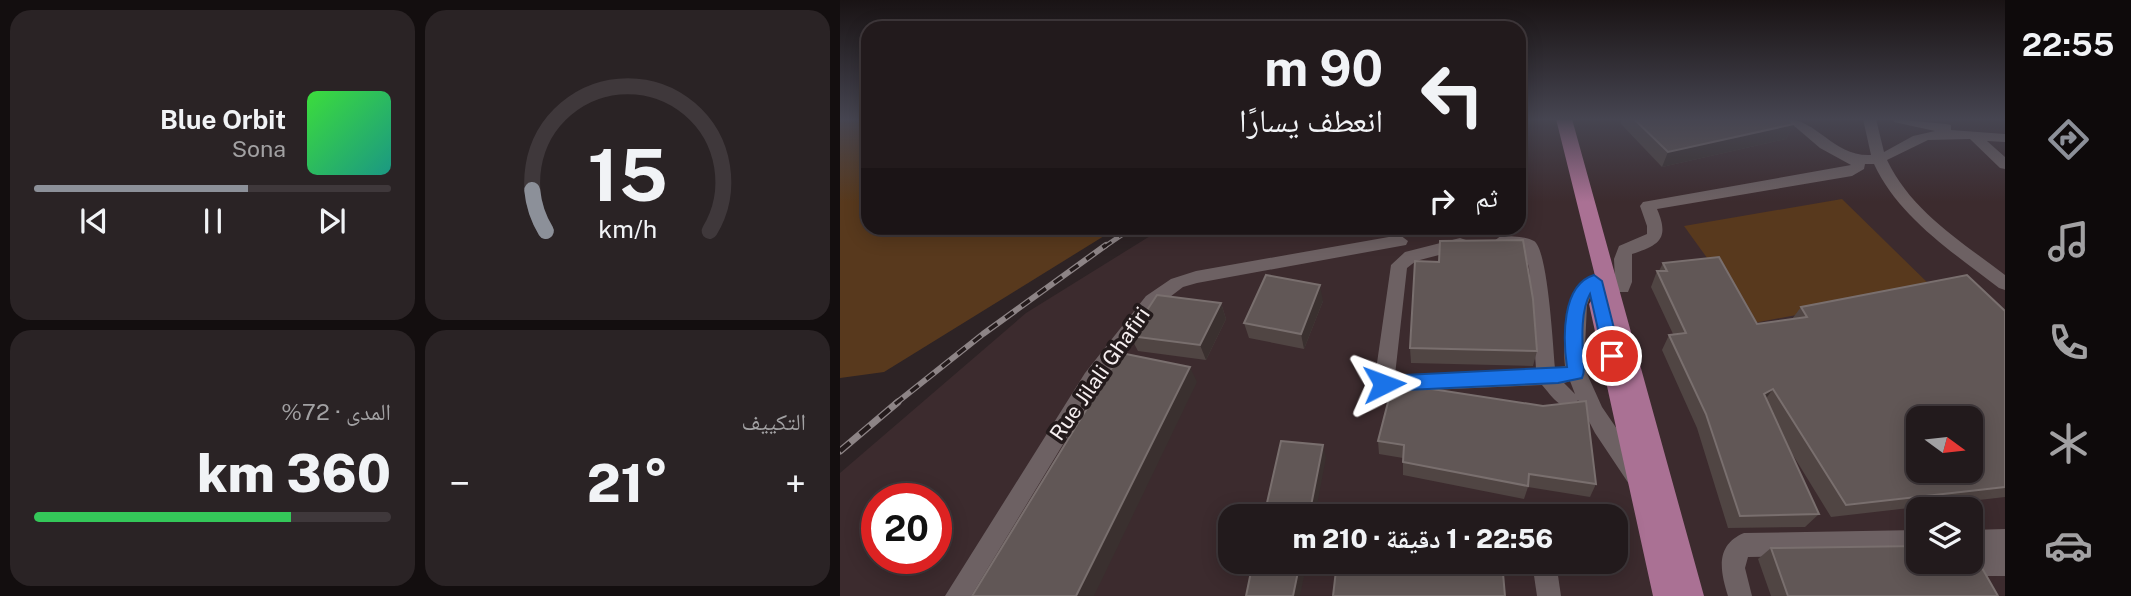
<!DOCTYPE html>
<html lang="ar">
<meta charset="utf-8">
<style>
body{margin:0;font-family:"Public Sans","Noto Naskh Arabic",sans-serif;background:#2a2325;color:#f1f3f6;direction:rtl;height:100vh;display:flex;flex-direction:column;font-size:26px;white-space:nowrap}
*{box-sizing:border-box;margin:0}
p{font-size:23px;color:#a2a1a3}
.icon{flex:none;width:38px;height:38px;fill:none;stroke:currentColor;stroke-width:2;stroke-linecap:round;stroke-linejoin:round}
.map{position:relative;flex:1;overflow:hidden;direction:ltr}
.sheet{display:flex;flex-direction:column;gap:10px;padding:10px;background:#130e0f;width:840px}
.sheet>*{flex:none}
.banner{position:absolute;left:21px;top:21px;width:665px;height:214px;border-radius:21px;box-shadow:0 4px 18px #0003,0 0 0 2px #3f383b;direction:rtl;background:#221a1c;color:#f1f3f6;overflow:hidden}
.needle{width:46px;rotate:105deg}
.controls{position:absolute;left:1066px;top:406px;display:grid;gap:14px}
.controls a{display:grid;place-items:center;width:77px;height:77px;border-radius:14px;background:#221a1c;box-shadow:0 4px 18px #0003,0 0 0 2px #3f383b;font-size:35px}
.speed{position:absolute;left:21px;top:483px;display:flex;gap:14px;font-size:35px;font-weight:700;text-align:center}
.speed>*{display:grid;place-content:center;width:91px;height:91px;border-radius:50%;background:#221a1c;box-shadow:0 4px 18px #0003,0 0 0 2px #3f383b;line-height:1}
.speed .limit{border:10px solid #d22;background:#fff;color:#111}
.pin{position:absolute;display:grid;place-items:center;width:60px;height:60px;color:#fff;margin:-30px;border:4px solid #fff;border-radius:50%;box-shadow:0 2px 7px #0007}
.me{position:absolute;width:77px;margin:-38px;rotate:87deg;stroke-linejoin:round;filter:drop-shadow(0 0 5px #0008)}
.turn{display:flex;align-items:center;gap:24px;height:147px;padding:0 28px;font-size:32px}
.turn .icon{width:91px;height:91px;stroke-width:2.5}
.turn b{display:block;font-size:49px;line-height:60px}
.then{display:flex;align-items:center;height:66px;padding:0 28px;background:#0003;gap:14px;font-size:26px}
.big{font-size:52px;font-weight:800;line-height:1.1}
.sheet .tile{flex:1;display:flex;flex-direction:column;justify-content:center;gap:10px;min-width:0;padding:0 24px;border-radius:21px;background:#2a2325}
.sheet .dial{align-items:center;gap:0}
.dial svg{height:182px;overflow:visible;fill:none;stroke:#3f383b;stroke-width:7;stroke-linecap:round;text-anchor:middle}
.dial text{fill:#f1f3f6;stroke:none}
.song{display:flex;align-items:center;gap:21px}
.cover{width:84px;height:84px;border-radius:10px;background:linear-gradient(135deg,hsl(120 70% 55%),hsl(170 70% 35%))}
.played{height:7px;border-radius:4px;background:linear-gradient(90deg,#8c9099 60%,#3f383b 60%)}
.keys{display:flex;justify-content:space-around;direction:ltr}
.heat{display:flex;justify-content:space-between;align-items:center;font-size:38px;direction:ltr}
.charge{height:10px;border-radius:5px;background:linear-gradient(90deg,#34c759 72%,#3f383b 0)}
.sheet .tiles{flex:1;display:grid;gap:10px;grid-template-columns:repeat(2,1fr)}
.trip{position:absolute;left:378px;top:504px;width:410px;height:70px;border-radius:21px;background:#221a1c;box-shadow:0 4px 18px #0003,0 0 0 2px #3f383b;font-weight:800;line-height:70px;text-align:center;direction:rtl}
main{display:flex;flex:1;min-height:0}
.tabs{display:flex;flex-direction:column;width:126px;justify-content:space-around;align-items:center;background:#0e0a0b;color:#a2a1a3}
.tabs .icon{width:49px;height:49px}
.tabs .current{color:#8c9099}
.tabs b{font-size:32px;color:#f1f3f6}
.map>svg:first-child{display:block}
.built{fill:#3c2b2e;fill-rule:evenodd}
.green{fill:#58391d}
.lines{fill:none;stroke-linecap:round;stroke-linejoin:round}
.minor{fill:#6d6163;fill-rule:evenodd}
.major{fill:#aa7194;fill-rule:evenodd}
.rail-far2-casing{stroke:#8d8486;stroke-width:5}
.rail-far1-casing{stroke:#8d8486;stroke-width:6}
.rail-casing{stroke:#8d8486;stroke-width:7}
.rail-far2{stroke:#231a1b;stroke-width:2.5;stroke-dasharray:9;stroke-linecap:butt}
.rail-far1{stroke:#231a1b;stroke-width:3.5;stroke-dasharray:10;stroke-linecap:butt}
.rail{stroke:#231a1b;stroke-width:4.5;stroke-dasharray:13;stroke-linecap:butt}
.wall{fill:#504543}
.shaded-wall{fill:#3a302f}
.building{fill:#615756;stroke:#796f6e;stroke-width:2;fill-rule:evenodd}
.route{fill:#1a73e8;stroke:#114b97;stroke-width:2}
.labels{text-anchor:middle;stroke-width:7;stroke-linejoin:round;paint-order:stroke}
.street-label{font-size:21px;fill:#f6eff0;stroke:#231a1b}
</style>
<main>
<nav class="tabs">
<b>22:55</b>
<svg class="icon current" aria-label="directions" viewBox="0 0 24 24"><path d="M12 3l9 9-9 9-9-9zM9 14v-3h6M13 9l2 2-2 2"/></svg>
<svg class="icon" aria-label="music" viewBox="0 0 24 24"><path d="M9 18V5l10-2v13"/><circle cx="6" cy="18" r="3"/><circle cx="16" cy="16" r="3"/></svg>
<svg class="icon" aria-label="phone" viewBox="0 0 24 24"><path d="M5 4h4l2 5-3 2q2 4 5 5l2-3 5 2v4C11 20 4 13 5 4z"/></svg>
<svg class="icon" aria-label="climate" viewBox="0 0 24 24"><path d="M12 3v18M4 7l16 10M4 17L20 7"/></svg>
<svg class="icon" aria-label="car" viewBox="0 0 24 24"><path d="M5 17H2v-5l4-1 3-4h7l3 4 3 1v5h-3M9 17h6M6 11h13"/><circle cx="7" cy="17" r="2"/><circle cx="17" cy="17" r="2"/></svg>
</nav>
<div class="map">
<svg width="1165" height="596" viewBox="0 0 1165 596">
<rect width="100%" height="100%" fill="#2d2325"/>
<path class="built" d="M679,119H1165V596H0V473L186,313L323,228H679ZM1078,418H1130V471H1078ZM37,499H96V558H37ZM1078,509H1130V562H1078ZM390,516H775V562H390Z"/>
<g class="green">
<path d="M0,119H28V228H277L44,372L0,378Z"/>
<path d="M1002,199L1094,289L914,323L844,226Z"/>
</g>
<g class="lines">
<g class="minor">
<path d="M946,119C977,119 994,157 1031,155L1023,119H1036L1044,152L1073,136L1095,131L1054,122L1053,119L1106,124L1111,125V130L1165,134V142L1147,141L1165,157V169L1160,168L1130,139L1088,140L1047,160C1071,211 1122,242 1165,275V290L1159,288C1114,253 1059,218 1034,164H1025L1024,169L1012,176L817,209C830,239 819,245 792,254V282L788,292H764L761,287L764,282L775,281L774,259L779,246L807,234V226L800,206L803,202L1011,165L980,148Z"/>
<path d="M560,235L568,241L566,245L357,283L343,287L318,306L259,385L131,596H105L245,373L306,296L331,279L356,271Z"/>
<path d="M662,235C671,237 686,236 694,241C708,249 713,348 715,368L725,366C722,339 726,295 748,277H760L763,281L751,295L747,305L744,367L762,407L805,470L808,477L805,484L797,487L789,484L755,433L738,400L735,406C720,411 711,395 702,385L544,392L537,390L534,384L551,265L565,252L620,238L626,240L628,244L626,248L576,261L567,268L555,375L696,369L689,267L683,250L656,245L654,241ZM730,381L735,394L724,383Z"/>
<path d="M1165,529V576H1120L1112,572L1109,562H1130V530Z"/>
<path d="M1078,530V554L908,557L905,568L912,596H888C880,571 875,545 904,533Z"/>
<path d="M692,562H716L721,596H697Z"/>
</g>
<path class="major" d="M716,119H732L864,596H813L749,304L753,298L760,296Z"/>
<defs>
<path id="rail-far2" d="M264,247L292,228"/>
<path id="rail-far1" d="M55,404L143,334L266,245"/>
<path id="rail" d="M0,451L58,402"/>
</defs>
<use href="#rail-far2" class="rail-far2-casing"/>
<use href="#rail-far1" class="rail-far1-casing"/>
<use href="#rail" class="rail-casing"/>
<use href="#rail-far2" class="rail-far2"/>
<use href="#rail-far1" class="rail-far1"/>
<use href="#rail" class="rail"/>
</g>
<g class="wall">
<path d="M781,119H948L954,124L946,139L822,167L781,124Z"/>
<path d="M599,262L697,351L693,366L571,363L570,348Z"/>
<path d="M823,263L917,324L952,319L961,307L1165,311V497L991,517L948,447L979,514L965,527L888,528L857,428L822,350L829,335L833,334L811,287L817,271H819Z"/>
<path d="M483,301L464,349L409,338L404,323Z"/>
<path d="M381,303L386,319L366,360L298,351L290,336Z"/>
<path d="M553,383L756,484L750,497L688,487L684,499L563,475V458L539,454L538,441Z"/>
<path d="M931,548L1158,596H931L918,559Z"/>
</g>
<g class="shaded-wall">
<path d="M954,124L946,139L822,167L828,152Z"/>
<path d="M480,285L483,301L464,349L461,334Z"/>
<path d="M381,303L386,319L366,360L360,345Z"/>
<path d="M350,367L357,382L254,596H236Z"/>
<path d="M933,389L922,404L924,394Z"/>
<path d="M483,445L486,458L475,516H469Z"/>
<path d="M460,562H467L460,596H453Z"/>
</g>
<g class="building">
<path d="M794,119H948L954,124L828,152Z"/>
<path d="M683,240L693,299L697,351L570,348L575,261L599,262L600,241Z"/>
<path d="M879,257L917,324L967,317L961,307L1127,275L1165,311V487L1006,505L933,389L924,394L979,514L900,516L866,414L829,335L846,333L817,271H827L823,263ZM1078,418H1130V471H1078Z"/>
<path d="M426,275L480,285L461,334L404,323Z"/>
<path d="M317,295L381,303L360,345L290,336Z"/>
<path d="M281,353L350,367L236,596H132Z"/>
<path d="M553,383L703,406L746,401L756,484L689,474L688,486L563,462L564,445L538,441Z"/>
<path d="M441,441L483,445L469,516H424Z"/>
<path d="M1078,546V562H1130L1142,568L1158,596H948L931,548Z"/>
<path d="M413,562H460L453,596H406Z"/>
<path d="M497,562H662L665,596H493Z"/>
</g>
<linearGradient id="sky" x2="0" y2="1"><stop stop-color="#191314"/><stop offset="0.59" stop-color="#464551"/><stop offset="1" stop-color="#464551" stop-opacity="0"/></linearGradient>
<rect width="1165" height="202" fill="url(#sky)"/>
<path class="route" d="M754,275L762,281L781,356L778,361H766L764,356L750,294C741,310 742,337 743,356C743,364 746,370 742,378L718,383L544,391L538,389L535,384L538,378L544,376L727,367C723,339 721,285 754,275Z"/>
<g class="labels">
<g class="street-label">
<text transform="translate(260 374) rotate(-55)" y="7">Rue Jilali Ghafiri</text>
</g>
</g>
</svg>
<div class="controls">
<a><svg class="needle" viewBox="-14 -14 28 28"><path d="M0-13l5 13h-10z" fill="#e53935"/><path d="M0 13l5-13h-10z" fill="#a2a1a3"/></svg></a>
<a><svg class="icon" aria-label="layers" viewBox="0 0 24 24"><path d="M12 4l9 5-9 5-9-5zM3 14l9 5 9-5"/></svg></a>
</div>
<div class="speed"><div class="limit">20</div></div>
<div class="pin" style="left:772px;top:356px;background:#d93025"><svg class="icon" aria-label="arrive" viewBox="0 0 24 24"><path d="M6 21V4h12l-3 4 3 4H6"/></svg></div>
<svg class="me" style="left:544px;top:384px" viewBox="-20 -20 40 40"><path d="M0-17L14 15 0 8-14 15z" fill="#1a73e8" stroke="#fff" stroke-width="4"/></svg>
<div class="trip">22:56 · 1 دقيقة · 210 m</div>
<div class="banner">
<div class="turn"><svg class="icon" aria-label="left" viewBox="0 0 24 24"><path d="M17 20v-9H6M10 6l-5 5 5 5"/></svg><div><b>90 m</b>انعطف يسارًا</div></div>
<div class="then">ثم<svg class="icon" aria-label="right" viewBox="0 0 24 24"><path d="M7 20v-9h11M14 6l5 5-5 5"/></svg></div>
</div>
</div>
<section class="sheet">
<div class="tiles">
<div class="tile dial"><svg viewBox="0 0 100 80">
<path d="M14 69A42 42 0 1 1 86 69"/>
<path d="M14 69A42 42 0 0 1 8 51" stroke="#8c9099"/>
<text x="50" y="56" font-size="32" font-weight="700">15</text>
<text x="50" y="72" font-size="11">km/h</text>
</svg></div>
<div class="tile">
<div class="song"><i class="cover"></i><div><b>Blue Orbit</b><p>Sona</p></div></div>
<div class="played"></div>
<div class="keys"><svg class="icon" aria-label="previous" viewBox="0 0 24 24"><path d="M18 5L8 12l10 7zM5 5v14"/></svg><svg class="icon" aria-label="pause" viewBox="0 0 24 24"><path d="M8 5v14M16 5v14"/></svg><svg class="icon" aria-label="next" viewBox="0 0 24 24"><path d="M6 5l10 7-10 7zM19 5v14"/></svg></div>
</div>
<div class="tile"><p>التكييف</p>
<div class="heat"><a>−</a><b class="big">21°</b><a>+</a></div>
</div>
<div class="tile"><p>المدى · 72%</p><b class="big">360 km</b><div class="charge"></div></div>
</div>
</section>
</main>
